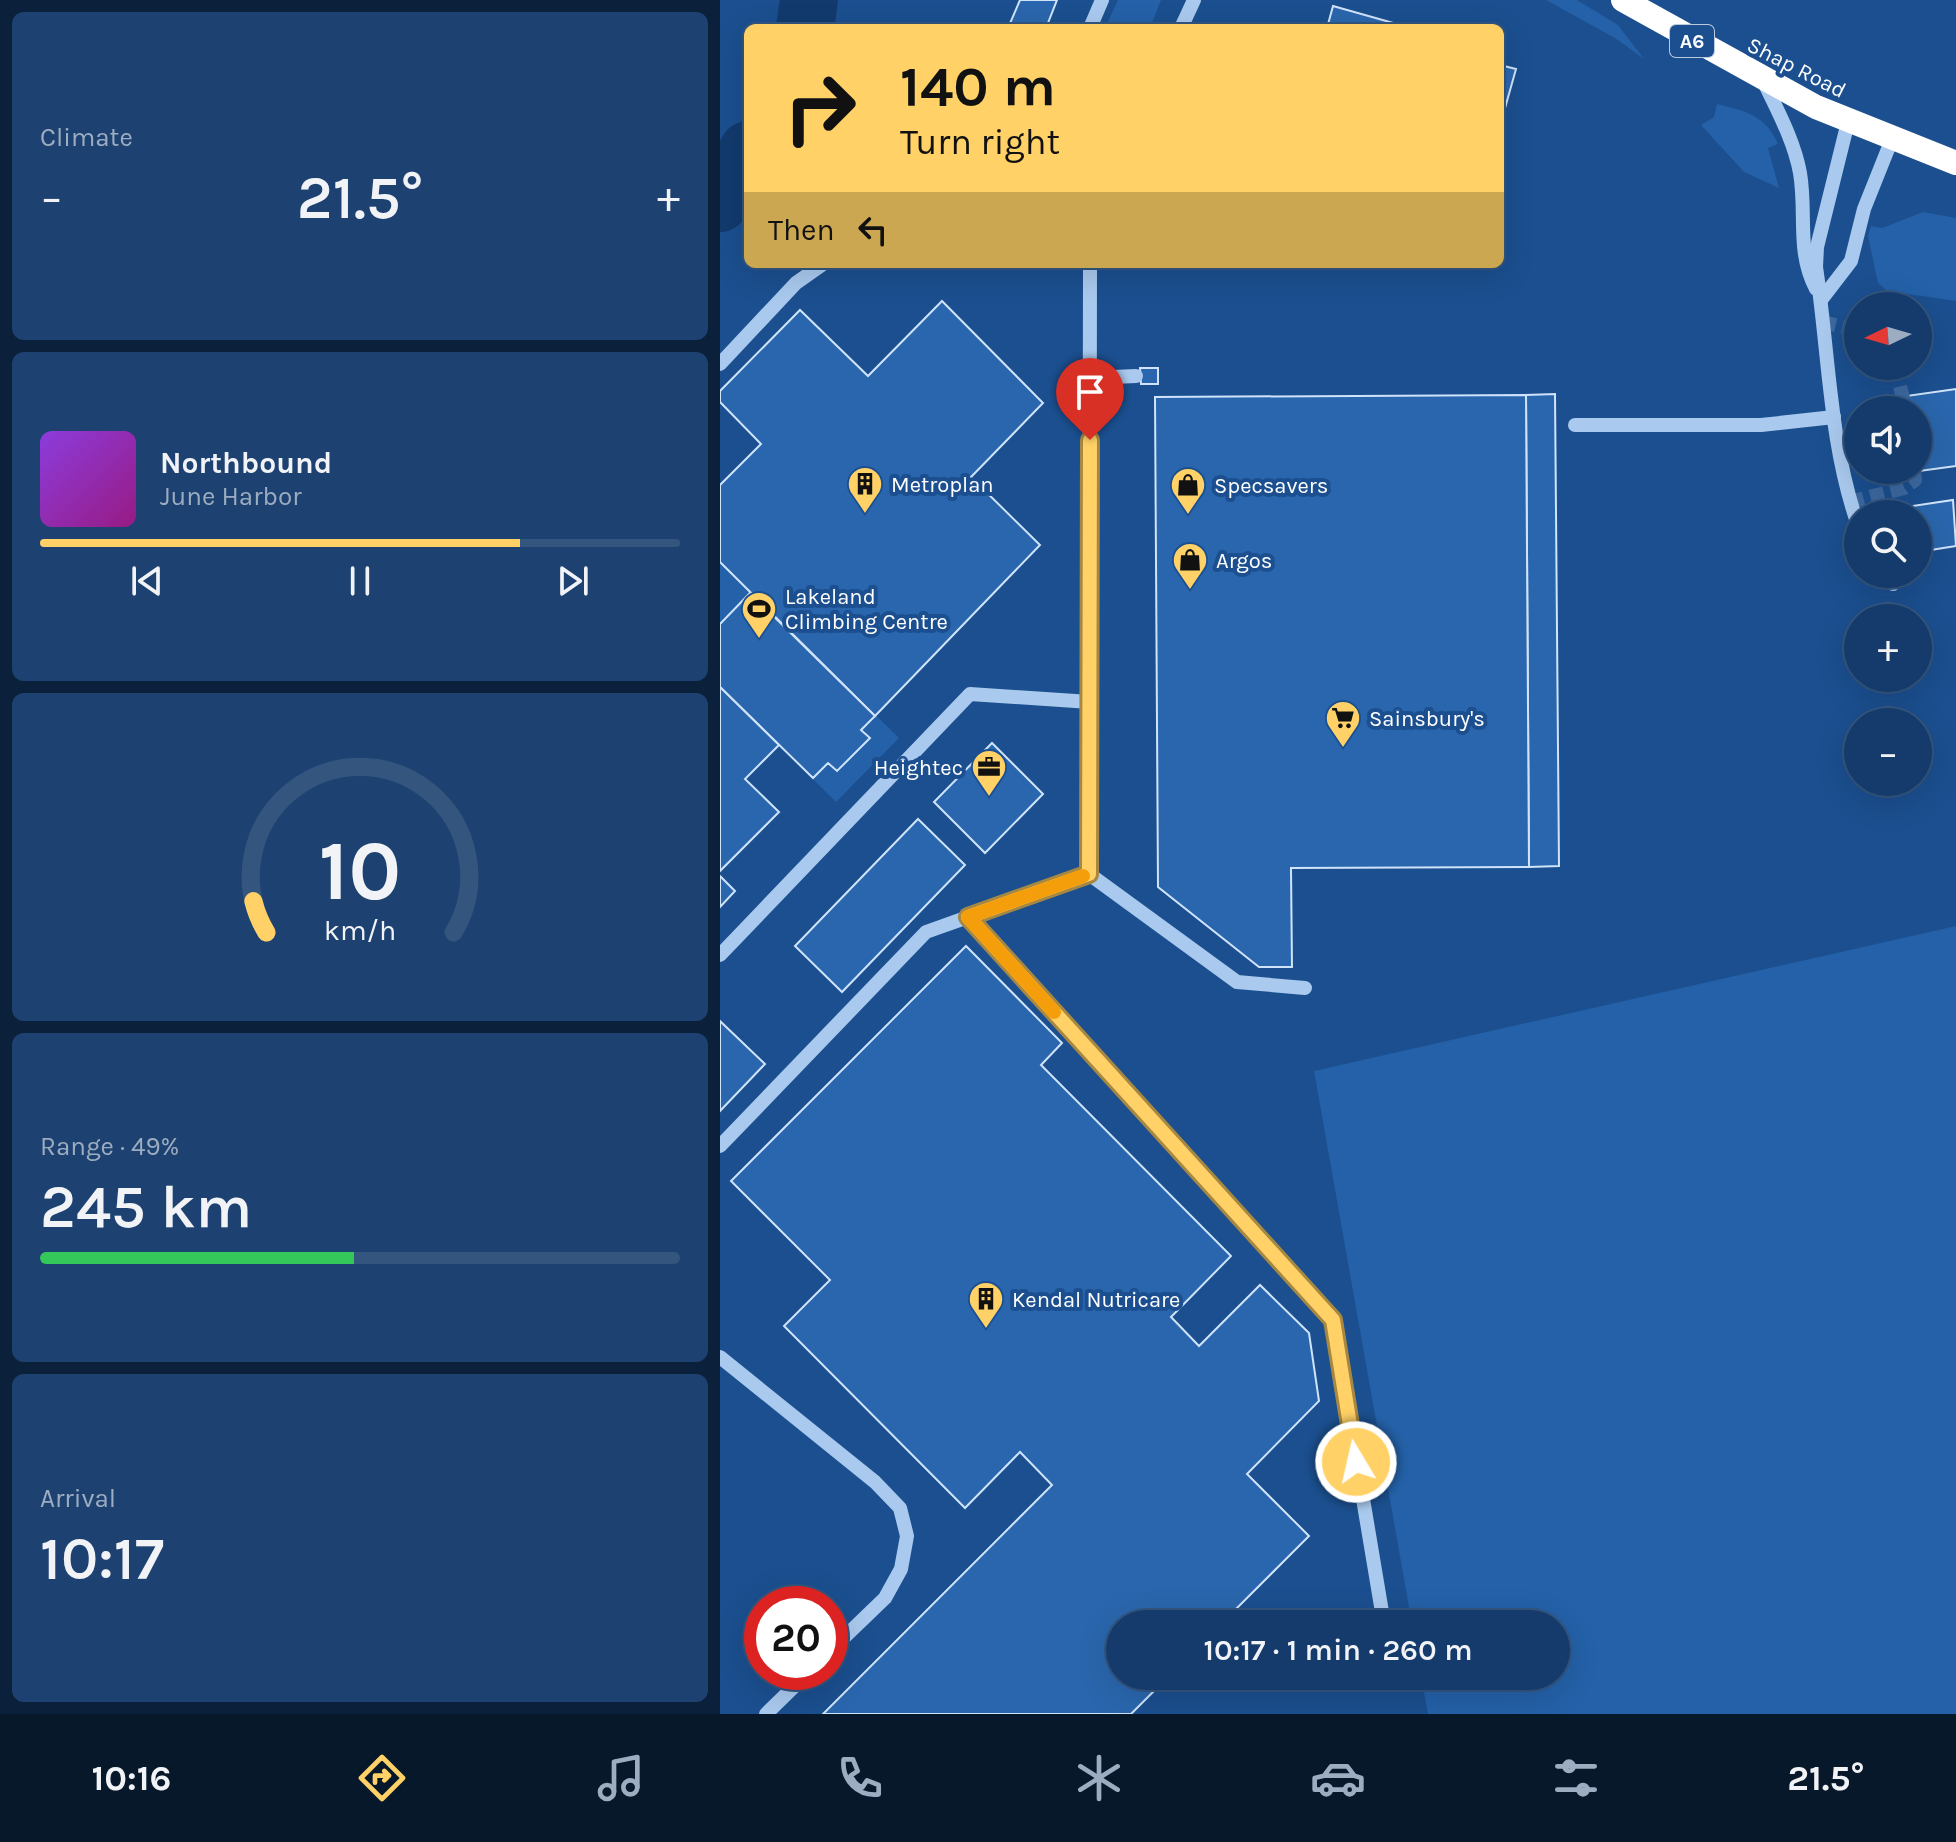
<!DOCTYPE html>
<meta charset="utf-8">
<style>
body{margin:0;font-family:Karla,sans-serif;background:#1d4271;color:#f1f3f6;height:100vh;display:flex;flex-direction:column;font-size:30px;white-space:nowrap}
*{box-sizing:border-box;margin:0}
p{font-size:26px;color:#9dadc1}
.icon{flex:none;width:44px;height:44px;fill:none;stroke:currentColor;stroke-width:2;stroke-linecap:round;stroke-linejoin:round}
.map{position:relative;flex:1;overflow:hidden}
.sheet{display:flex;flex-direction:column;gap:12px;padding:12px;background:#0b203b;width:720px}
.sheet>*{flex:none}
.guide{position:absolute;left:24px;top:24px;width:760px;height:244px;border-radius:12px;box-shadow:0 8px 32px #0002,0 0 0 2px #33557e;background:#ffd166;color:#111;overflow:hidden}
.needle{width:52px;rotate:265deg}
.fabs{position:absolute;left:1124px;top:292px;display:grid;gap:16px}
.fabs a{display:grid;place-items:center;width:88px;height:88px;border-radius:50%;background:#143b6b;box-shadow:0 8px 32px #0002,0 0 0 2px #33557e;font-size:40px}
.speed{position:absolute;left:24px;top:1586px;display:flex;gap:16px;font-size:40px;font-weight:700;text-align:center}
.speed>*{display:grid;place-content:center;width:104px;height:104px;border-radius:50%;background:#143b6b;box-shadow:0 8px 32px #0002,0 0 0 2px #33557e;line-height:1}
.speed .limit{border:12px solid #d22;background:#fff;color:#111}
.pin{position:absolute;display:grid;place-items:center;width:68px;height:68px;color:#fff;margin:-82px -34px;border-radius:50% 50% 50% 0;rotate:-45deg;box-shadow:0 0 8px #0007}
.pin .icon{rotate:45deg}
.me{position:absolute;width:88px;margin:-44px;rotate:351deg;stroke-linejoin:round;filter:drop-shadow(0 0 6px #0008)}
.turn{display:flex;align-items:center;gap:28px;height:168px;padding:0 24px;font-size:36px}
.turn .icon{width:104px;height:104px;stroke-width:2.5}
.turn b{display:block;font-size:56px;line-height:68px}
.then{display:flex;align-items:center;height:76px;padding:0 24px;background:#0003;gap:16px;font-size:30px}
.big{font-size:60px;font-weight:600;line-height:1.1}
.sheet .card{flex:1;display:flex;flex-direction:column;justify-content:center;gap:12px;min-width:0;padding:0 28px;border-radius:12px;background:#1d4271}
.sheet .dial{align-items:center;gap:0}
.dial svg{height:208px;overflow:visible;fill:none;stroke:#33557e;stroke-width:7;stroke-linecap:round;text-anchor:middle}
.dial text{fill:#f1f3f6;stroke:none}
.song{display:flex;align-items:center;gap:24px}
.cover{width:96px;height:96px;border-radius:12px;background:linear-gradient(135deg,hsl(270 70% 55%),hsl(310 70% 35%))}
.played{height:8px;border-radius:4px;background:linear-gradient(90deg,#ffd166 75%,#33557e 75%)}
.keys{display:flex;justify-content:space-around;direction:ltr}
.heat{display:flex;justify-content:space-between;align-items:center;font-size:44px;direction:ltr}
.charge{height:12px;border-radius:6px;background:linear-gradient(90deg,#34c759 49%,#33557e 0)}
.trip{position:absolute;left:386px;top:1610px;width:464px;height:80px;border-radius:40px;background:#143b6b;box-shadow:0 8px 32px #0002,0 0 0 2px #33557e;font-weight:600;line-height:80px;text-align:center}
.dock{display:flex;height:128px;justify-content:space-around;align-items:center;background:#08182b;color:#9dadc1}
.dock .icon{width:56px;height:56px}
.dock .selected{color:#ffd166}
.dock b{font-size:36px;color:#f1f3f6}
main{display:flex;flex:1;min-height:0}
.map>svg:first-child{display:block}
.green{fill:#2461a8}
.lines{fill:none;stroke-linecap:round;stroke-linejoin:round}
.river{stroke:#123a6d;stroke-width:58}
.building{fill:#2a66ad;stroke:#cfe3fa;stroke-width:2}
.minor-tunnel{stroke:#3d69a0;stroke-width:14;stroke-dasharray:14 7;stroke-linecap:butt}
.minor{stroke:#a9c9ee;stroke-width:14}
.highway{stroke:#fff;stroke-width:24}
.route-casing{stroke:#a68842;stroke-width:20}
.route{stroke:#ffd166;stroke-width:14}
.slow{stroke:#f59e0b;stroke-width:14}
.labels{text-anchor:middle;stroke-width:8;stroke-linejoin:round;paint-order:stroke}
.shield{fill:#1b4f8f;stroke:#bbcadd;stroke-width:2}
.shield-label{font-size:20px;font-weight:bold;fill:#fff}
.street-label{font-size:22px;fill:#fff;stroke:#1b4f8f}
.poi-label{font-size:22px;fill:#fff;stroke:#1b4f8f;text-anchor:start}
</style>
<main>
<section class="sheet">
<div class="card"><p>Climate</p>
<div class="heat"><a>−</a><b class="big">21.5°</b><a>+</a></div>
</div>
<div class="card">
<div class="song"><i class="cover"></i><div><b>Northbound</b><p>June Harbor</p></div></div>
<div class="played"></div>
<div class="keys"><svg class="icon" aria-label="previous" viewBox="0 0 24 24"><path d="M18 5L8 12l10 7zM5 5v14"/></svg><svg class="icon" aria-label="pause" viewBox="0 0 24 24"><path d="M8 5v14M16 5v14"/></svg><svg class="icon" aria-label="next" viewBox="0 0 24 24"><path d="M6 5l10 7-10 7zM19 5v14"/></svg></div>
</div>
<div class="card dial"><svg viewBox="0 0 100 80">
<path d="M14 69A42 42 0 1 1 86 69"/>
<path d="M14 69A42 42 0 0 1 9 57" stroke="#ffd166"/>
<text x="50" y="56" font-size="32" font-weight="700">10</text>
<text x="50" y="72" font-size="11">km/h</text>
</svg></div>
<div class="card"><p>Range · 49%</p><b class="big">245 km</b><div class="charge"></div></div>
<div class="card"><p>Arrival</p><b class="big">10:17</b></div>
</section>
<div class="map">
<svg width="1236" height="1714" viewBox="0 0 1236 1714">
<rect width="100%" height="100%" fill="#1b4f8f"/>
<g class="green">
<path d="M398,0H441L430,28H385Z"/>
<path d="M826,0H857L898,25L924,59L895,38Z"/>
<path d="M997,104C1025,111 1046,115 1058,144L1048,148L1059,188L1024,172L981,125L994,117Z"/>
<path d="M1203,212L1236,218V301L1167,291L1158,283L1148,236L1151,226L1162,228Z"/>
<path d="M0,562L179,738L116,802L0,687Z"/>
<path d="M1236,926V1714H708L701,1676H836V1624H692L594,1071Z"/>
</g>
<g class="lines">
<g class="river">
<path d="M85,28L89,0"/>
<path d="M0,203L28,150"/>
</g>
</g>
<g class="building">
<path d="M300,0H337L326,28H288Z"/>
<path d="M613,6L691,28H607Z"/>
<path d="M780,65L796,69L780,126Z"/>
<path d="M222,301L323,403L251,477L320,545L155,716L0,562V485L41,444L0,402V391L80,310L148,376Z"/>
<path d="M420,368H438V384H421Z"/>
<path d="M1236,389V466L1163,476L1162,470H1198V410H1152L1151,401Z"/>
<path d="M835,394L839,866L809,867L806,395Z"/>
<path d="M806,395L809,867L571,868L572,967H539L438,887L435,397Z"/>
<path d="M1233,500L1236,546L1198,552V514H1180L1179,508Z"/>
<path d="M30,593L155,716L141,730L150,738L117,771L108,763L93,778L0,687V624Z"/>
<path d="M0,687L59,745L25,779L59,812L0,871Z"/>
<path d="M272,743L323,794L265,853L214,802Z"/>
<path d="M198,819L245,865L122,992L75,946Z"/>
<path d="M0,876L15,891L0,907Z"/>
<path d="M246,946L342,1043L321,1065L511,1256L451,1317L479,1346L540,1285L589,1333L599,1401L527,1474L589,1536L501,1624H400V1676H449L411,1714H103L332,1485L300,1452L245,1508L64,1326L110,1280L11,1181Z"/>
<path d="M0,1021L45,1064L0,1111Z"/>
</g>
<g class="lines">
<g class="minor-tunnel">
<path d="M1102,322L1138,330"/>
<path d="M1175,366L1186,410"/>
<path d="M1130,502L1184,488L1195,480L1194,470"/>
</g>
<g class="minor">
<path d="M370,28L382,0"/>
<path d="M461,28L474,0"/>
<path d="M1043,80C1057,110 1074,140 1080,173C1087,214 1076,251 1096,289"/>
<path d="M1128,122L1097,247L1096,267C1109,353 1109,442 1138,525"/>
<path d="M1101,300L1131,261L1144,209L1172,139"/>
<path d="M0,364L76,283L103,264"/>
<path d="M370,378L416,376"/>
<path d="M855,425H1041L1114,417"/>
<path d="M1162,574L1173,584"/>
<path d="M369,874L370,264"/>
<path d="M369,874L517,982L585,988"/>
<path d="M248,917L613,1320L664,1624"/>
<path d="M0,955L250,694L370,702"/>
<path d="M0,1146L206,932L369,874"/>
<path d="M0,1357L155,1482L180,1508L187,1536L181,1569L165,1598L110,1651"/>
<path d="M633,1682L639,1676"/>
<path d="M46,1714L89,1672"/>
</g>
<path class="highway" d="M903,0L1096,107L1236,163"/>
</g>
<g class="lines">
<defs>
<path id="route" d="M370,440L369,874L248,917L613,1320L636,1462"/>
</defs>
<use href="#route" class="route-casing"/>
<use href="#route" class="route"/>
<path class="slow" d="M334,1012L248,917L363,876"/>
</g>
<defs>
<symbol id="building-pin" viewBox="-11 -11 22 30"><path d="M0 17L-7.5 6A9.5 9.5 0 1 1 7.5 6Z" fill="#ffd166" stroke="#1b4f8f"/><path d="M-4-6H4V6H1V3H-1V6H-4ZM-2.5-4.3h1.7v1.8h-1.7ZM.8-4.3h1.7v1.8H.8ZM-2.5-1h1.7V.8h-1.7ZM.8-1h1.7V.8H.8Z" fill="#111"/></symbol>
<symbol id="shop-pin" viewBox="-11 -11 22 30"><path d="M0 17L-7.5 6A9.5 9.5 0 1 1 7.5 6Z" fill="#ffd166" stroke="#1b4f8f"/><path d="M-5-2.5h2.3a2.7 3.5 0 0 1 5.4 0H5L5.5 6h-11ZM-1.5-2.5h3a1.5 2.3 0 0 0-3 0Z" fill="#111"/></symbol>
<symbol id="stadium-pin" viewBox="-11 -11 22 30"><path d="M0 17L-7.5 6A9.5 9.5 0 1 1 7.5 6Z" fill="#ffd166" stroke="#1b4f8f"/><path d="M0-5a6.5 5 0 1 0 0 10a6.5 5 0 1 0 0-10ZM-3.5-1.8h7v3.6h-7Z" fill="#111"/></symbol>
<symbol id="supermarket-pin" viewBox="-11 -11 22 30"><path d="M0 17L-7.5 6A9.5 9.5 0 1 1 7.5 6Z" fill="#ffd166" stroke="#1b4f8f"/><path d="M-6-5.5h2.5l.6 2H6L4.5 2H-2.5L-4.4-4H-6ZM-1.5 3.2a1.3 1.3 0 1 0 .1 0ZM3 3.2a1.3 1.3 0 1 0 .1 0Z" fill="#111"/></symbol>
<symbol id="office-pin" viewBox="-11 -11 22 30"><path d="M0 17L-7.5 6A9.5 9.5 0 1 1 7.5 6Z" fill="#ffd166" stroke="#1b4f8f"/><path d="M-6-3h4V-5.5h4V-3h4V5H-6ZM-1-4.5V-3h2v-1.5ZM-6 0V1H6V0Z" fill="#111"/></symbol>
</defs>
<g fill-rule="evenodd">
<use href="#building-pin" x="125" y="464" width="40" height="54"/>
<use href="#shop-pin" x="448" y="465" width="40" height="54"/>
<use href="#shop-pin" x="450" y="540" width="40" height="54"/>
<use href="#stadium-pin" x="19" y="589" width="40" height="54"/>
<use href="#supermarket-pin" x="603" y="698" width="40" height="54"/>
<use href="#office-pin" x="249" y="747" width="40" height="54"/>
<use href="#building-pin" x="246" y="1279" width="40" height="54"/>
</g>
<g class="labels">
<rect class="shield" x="950" y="25" width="44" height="32" rx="6"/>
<g class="shield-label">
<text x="972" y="48">A6</text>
</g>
<g class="street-label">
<text transform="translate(1077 67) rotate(27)" y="8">Shap Road</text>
</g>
<g class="poi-label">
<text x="171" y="492">Metroplan</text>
<text x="494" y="493">Specsavers</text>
<text x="496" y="568">Argos</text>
<text x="65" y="604">Lakeland<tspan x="65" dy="25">Climbing Centre</tspan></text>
<text x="649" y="726">Sainsbury's</text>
<text x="243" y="775" text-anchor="end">Heightec</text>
<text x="292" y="1307">Kendal Nutricare</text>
</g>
</g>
</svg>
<div class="fabs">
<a><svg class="needle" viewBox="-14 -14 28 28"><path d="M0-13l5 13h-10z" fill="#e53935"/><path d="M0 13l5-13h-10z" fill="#9dadc1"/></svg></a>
<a><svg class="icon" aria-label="sound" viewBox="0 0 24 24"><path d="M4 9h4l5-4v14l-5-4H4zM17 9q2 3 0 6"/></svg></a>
<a><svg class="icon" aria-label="search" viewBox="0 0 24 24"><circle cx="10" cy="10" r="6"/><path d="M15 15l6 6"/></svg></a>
<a>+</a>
<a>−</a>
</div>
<div class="speed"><div class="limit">20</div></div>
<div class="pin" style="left:370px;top:440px;background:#d93025"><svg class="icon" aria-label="arrive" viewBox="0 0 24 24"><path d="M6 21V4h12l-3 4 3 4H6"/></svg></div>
<svg class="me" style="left:636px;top:1462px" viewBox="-20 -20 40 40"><circle r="17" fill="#ffd166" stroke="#fff" stroke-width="3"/><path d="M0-11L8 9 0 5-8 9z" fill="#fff"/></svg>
<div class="trip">10:17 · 1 min · 260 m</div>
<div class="guide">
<div class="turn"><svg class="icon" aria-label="right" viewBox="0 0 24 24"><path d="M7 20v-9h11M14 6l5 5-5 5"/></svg><div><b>140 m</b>Turn right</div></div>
<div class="then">Then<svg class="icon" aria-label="left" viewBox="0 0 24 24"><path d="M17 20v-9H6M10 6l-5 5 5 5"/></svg></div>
</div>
</div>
</main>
<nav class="dock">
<b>10:16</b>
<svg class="icon selected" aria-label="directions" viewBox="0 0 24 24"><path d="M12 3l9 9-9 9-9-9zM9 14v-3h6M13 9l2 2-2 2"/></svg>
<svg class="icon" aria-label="music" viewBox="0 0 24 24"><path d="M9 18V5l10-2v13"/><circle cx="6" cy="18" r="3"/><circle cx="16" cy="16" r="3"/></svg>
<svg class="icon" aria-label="phone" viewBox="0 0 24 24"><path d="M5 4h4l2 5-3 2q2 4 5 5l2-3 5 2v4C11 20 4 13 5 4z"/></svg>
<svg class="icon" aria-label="climate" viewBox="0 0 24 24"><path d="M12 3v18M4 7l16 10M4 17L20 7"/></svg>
<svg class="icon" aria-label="car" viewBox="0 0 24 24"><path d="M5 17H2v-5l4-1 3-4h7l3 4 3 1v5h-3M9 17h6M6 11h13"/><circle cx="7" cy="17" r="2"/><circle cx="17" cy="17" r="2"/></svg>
<svg class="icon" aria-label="filters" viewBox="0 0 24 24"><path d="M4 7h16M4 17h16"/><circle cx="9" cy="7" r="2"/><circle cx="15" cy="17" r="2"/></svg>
<b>21.5°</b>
</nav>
